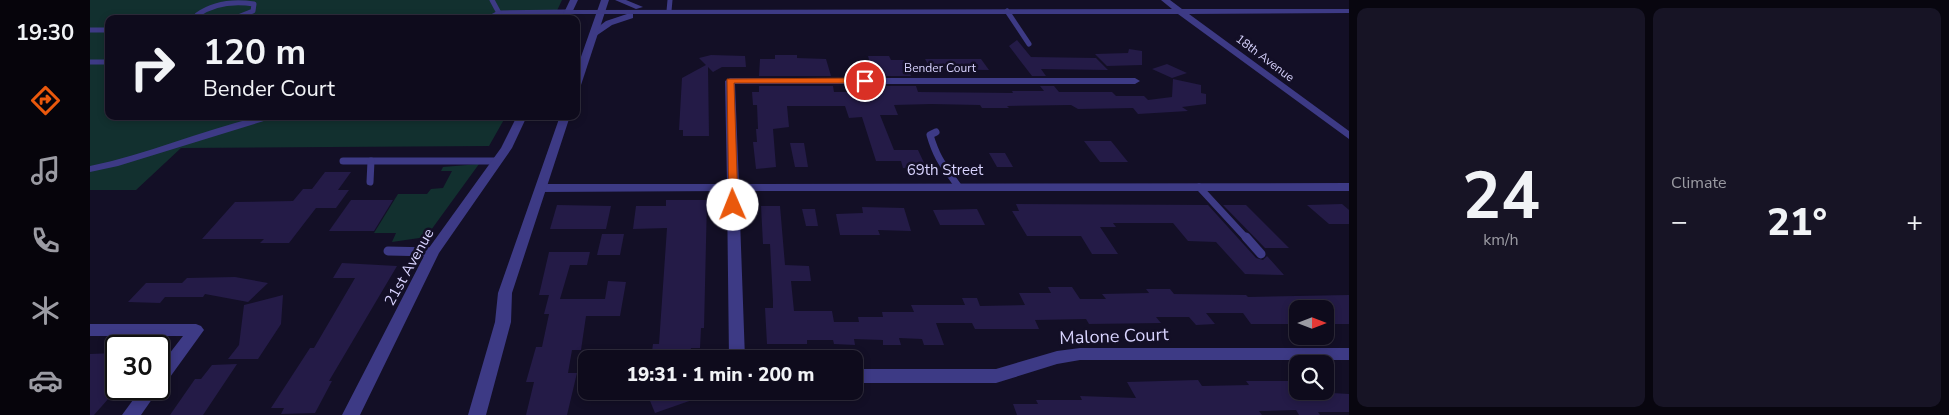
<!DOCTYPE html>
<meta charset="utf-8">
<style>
body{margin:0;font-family:"Nunito Sans",sans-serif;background:#171425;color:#f1f3f6;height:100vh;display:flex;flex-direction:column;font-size:19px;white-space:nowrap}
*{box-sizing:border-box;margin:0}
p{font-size:16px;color:#9b9ba3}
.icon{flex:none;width:28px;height:28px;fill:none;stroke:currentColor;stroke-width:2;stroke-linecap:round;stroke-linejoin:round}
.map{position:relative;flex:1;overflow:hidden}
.sheet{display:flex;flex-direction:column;gap:8px;padding:8px;background:#08060f;width:600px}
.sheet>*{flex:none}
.top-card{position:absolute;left:15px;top:15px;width:475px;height:105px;border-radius:10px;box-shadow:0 2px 8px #0003,0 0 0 1px #2e2b3b;background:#0e0b1c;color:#f1f3f6;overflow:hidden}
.needle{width:32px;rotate:90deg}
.buttons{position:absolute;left:1199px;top:300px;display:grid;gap:10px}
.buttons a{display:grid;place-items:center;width:45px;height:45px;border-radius:10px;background:#0e0b1c;box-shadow:0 2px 8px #0003,0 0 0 1px #2e2b3b;font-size:25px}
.speed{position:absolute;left:15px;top:335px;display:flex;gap:10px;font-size:25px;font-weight:700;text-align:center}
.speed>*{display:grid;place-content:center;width:65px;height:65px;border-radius:50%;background:#0e0b1c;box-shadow:0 2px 8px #0003,0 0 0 1px #2e2b3b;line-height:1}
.speed .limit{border:2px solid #111;border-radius:8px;background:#fff;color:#111}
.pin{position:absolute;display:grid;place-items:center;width:42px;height:42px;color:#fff;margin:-21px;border:2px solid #fff;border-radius:50%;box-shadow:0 1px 5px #0007}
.me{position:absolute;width:55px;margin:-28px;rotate:359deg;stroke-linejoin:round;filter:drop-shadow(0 0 4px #0008)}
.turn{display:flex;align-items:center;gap:18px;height:105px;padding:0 15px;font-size:22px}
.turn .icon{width:65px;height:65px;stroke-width:2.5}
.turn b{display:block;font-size:35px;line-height:42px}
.big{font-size:38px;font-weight:800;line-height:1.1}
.sheet .tile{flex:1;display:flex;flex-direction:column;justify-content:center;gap:8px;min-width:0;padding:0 18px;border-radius:10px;background:#171425}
.sheet .dial{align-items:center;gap:0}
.dial b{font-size:65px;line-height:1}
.heat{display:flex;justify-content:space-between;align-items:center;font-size:28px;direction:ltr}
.sheet .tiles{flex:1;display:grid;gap:8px;grid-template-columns:repeat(2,1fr)}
.trip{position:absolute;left:488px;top:350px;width:285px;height:50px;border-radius:10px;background:#0e0b1c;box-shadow:0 2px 8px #0003,0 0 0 1px #2e2b3b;font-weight:800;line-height:50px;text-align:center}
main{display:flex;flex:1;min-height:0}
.dock{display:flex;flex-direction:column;width:90px;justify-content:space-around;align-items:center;background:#06040b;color:#9b9ba3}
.dock .icon{width:35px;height:35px}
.dock .on{color:#ea580c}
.dock b{font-size:22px;color:#f1f3f6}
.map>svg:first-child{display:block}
.green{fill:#12302f}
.building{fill:#241b47}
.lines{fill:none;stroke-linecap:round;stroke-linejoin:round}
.service-far2{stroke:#3d3a85;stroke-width:5}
.service-far1{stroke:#3d3a85;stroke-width:7}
.service{stroke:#3d3a85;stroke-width:9}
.minor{fill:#3d3a85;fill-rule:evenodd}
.tertiary{fill:#3d3a85;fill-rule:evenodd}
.route{fill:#ea580c;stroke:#983908}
.labels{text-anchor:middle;stroke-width:5;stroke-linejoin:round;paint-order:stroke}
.far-street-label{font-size:12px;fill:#d9d4ff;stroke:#130f26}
.street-label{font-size:15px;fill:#d9d4ff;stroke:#130f26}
.near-street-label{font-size:18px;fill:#d9d4ff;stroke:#130f26}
</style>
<main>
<nav class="dock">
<b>19:30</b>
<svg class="icon on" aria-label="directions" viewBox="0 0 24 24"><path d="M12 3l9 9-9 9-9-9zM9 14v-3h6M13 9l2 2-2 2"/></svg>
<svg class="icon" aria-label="music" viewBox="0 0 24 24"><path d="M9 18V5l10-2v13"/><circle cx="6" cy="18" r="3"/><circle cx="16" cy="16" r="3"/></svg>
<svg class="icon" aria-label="phone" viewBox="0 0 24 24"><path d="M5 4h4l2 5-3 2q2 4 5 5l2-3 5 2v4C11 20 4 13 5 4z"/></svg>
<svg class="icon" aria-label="climate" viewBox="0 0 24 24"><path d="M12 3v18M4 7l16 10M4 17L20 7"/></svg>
<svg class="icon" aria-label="car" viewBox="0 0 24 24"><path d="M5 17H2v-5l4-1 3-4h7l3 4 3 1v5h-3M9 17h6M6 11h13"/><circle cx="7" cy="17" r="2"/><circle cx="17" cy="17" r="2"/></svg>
</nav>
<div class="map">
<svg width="1259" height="415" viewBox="0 0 1259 415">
<rect width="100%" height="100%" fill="#130f26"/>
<g class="green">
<path d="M0,0H472L463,19H19V116H416L399,146L91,148L46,190H0Z"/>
<path d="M389,164L336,237L302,242L306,233H284L308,194H337L341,189L353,188L362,171H351L353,167Z"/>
</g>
<g class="building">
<path d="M927,40L941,57L1006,58L1018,70L951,69L956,76H942L919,46Z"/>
<path d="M1039,49L1052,51V65L1017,66L1005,54L1038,53Z"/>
<path d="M621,55L655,56L656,67H632L623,72L618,67L619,136H593V130H589L592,78L616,65L609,58Z"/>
<path d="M685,55H707V58L736,59L741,76H669L670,59H685Z"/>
<path d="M778,56H799L801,60H814L821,76H784Z"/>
<path d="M835,59H891L899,70L841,69Z"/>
<path d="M1077,64L1097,73L1082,78L1062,69Z"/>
<path d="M1083,79L1111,85V93L1116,94V104L1092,107L1098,111L1048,114L1043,108L988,109L981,105L917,106L919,108H892L890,105L841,104L804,105L808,115H790L804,150H828L836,167L813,168L811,161H786L772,117L759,118L755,106H697L699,127L683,129L686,167L666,169L663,142H667L666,129H668L667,105H663L662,92H669V86H743L744,92H790L788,86H826L828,92L923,93L922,91H954L950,86H964L969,92H1022L1026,96H1054L1058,100L1082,97Z"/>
<path d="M994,141H1021L1038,162H1010Z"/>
<path d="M700,143H714L718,167H705Z"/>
<path d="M899,153H915L923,167H907Z"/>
<path d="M235,172H261L248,190H259L246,208H226L199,243H170L174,239H112L145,202L203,201L213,189H222Z"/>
<path d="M261,200H303L284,231H239Z"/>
<path d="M576,200H617L614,328H611L610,348H601L600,359H561L563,344H569L577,228L543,229L546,206H576Z"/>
<path d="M926,204L1118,205L1166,258L1173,260L1177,256L1194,275L1155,274L1126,242L1098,241L1083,223H1023L1026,227H1010L1028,254H1002L991,236H937L922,211H929Z"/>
<path d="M1252,204L1259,210V224H1239L1217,205Z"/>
<path d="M467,205L521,206L516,229H460Z"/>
<path d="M1133,205H1156L1199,248H1175Z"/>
<path d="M671,206H690L695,265L719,266L721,281H701L704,311H742L744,322H769L768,317H793L792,312H824L821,305H875L872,298H887L890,306L935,305L929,293H961L958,287H982L990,299H1016L1012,294L1059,293L1056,289H1080L1084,294L1156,295L1158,297L1259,295V324H1235V309H1208V324H1161L1153,313H1116L1125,324L1106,325L1099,317H1066L1071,323L999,324L996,319L945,320L949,329H885L882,323H846L854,345H834L832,339L809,338L811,345H793V340L764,339L765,345L744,344L743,340H717V344H677L675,308H683V301L680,244H673Z"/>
<path d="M772,207L814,208L821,231L788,230L790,235H750L746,214L773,213Z"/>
<path d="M712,209H725L728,226H716Z"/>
<path d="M887,209L895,225H850L843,210Z"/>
<path d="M512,234H534L530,255H507Z"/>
<path d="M459,252H500L497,265H480L470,299H515L518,281L536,282L530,316H496L491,350H482L478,373H487L477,415H436L444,382H436L446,347H452L459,314H454L459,295H449Z"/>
<path d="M252,263L307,266L239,381H242L225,413L191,414L194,408H181L220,348H224L265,278H243Z"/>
<path d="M145,277L178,283L158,302L115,294L113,297H75L70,303L38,302L56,283H92L97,278Z"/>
<path d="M193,295L191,324L168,359H138L149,345L154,305Z"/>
<path d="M26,353V390L4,415H0V354Z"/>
<path d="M147,364L113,415H80L105,379H111L122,365Z"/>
<path d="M1108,380L1112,386L1159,385L1156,381H1203L1208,387V391L1259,394V412H1228L1230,415H1209L1206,410L1169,411L1172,415H927L923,404H948L946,400H992L990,396L1046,398L1037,382Z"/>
<path d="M556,391H622V393L565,413Z"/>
</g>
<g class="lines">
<g class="service-far2">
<path d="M579,11L580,0"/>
<path d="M917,11L939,44"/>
<path d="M409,13L477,12"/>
<path d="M111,19L107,15C124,3 144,1 164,4L163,11L143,19"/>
<path d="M398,19L409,13L402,0"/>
<path d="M0,30H19"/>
<path d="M0,62H19"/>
</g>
<g class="service-far1">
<path d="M846,132L840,135C847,159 854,166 868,186"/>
<path d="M253,161H407"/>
<path d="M280,182L281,161"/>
<path d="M1109,187L1157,239"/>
</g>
<g class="service">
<path d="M1156,237L1171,254"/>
<path d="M298,251L343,252"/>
</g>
<g class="minor">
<path d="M525,0H536L553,7L546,9Z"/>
<path d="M1071,0H1080L1092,9H1259V13L1099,14L1259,131V139L1088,14H543V18L522,25L503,38L500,37V33L516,21L537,14H477L473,12L477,10L1082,9Z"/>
<path d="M640,78H1045L1050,81L1045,84H645L649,184L1259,183V191H649L655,359H639L637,191L451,192L445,188L451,184H637L635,81Z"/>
<path d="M171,116H190L28,166L0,172V166C58,154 113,130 171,116Z"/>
<path d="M0,324H106L111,326L114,330L75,384L69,386V367L93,336H0Z"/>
<path d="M990,348H1259V360H990L967,364L906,383H764V369H906L967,351Z"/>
<path d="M69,388V389L51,415H32L51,389Z"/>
</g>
<g class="tertiary">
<path d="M480,0H488L479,19H471Z"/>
<path d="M511,0H519L491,85L486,88V71Z"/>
<path d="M427,116H437L422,148L349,253L270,415H252L336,252L411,148Z"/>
<path d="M470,116H480L422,293L421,322L396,415H378L405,322L408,293Z"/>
</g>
</g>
<path class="route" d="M775,78L778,79V83H644L648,205L643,209L639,208L637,79Z"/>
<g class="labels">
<g class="far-street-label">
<text transform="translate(1175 58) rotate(37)" y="4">18th Avenue</text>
<text x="850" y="72">Bender Court</text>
</g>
<g class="street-label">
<text x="855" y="175">69th Street</text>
<text transform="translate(319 267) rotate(-61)" y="5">21st Avenue</text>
</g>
<g class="near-street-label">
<text transform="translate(1024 336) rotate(-2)" y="6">Malone Court</text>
</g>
</g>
</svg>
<div class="buttons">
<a><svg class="needle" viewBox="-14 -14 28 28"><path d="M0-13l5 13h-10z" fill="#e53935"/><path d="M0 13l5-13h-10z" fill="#9b9ba3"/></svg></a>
<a><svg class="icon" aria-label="search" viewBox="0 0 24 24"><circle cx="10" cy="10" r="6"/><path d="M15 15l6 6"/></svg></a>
</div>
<div class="speed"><div class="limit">30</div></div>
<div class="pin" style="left:775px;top:81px;background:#d93025"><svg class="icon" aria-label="arrive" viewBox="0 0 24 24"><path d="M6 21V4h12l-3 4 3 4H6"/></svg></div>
<svg class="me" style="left:643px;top:205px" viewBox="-20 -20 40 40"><circle r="19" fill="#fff"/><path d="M0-13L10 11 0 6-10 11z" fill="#ea580c"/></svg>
<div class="trip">19:31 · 1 min · 200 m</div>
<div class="top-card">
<div class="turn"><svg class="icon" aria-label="right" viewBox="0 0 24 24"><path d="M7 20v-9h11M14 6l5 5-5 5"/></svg><div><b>120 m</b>Bender Court</div></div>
</div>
</div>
<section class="sheet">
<div class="tiles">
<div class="tile dial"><b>24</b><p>km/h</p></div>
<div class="tile"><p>Climate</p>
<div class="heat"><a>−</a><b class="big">21°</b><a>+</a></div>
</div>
</div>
</section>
</main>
